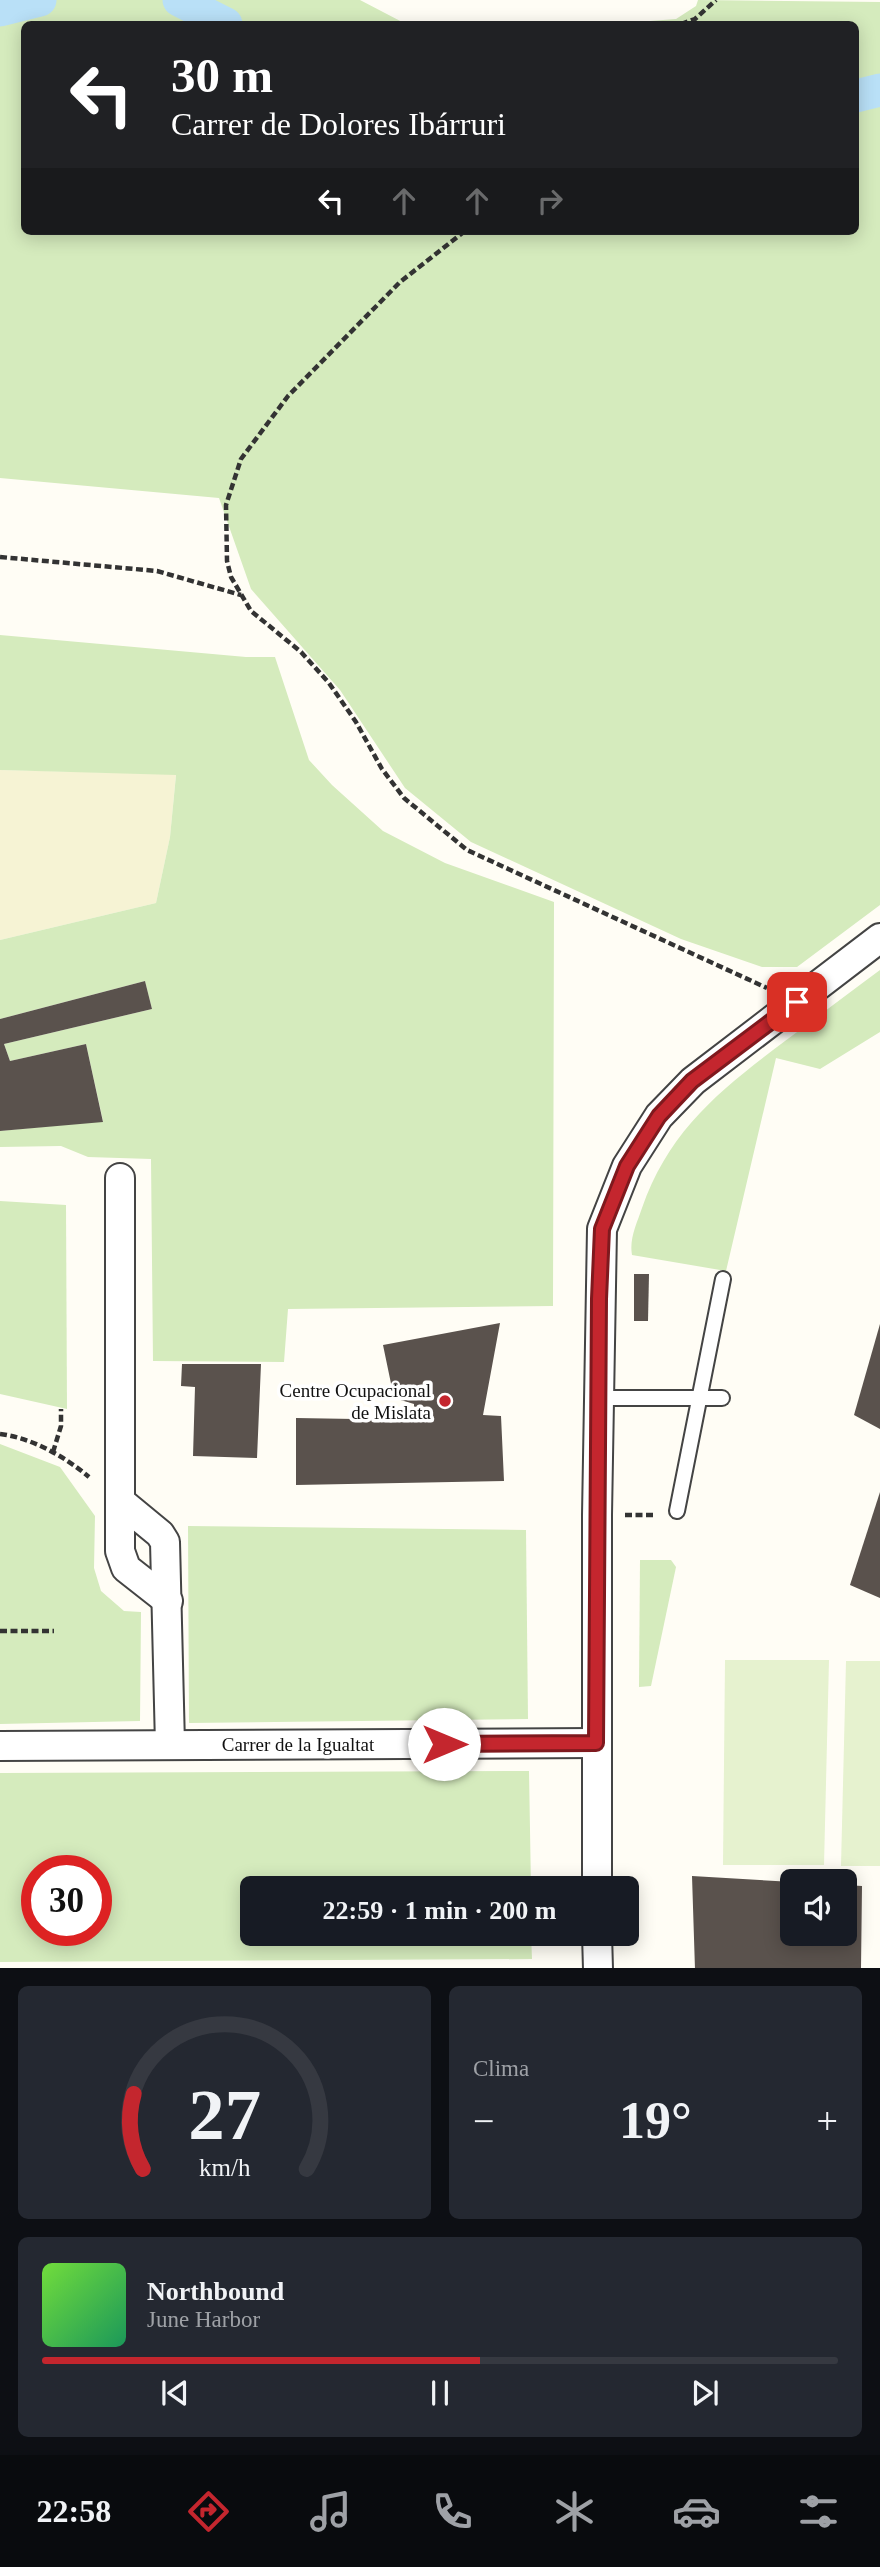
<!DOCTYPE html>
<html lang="es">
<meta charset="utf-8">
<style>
body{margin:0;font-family:"Times New Roman",serif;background:#242831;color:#f1f3f6;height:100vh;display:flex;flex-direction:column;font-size:26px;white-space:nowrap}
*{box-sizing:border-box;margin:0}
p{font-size:23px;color:#9ea1a6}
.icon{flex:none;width:38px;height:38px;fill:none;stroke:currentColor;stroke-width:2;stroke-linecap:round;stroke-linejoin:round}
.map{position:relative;height:1968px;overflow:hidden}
.sheet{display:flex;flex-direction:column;gap:18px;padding:18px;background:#0d0f14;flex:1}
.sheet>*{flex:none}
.hud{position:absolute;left:21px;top:21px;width:838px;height:214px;border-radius:10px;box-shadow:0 4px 18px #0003;background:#202124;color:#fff;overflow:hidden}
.tools{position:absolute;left:780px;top:1869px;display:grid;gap:14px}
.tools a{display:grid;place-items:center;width:77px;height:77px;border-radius:10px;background:#171b24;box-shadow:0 4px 18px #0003;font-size:35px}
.speed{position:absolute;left:21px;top:1855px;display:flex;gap:14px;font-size:35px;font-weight:700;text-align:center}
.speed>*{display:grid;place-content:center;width:91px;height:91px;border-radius:50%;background:#171b24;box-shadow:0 4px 18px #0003;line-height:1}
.speed .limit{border:10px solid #d22;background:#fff;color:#111}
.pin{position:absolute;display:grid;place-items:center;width:60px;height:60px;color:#fff;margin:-30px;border-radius:14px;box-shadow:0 4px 10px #0006}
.me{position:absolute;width:77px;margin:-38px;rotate:90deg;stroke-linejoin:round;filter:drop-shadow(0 0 5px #0008)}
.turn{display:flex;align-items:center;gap:24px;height:147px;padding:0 35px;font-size:32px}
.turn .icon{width:91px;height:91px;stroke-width:2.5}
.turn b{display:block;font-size:49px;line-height:60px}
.lanes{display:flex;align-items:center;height:66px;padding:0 35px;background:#0003;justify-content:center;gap:35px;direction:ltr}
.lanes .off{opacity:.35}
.big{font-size:52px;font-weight:600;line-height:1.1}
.sheet .widget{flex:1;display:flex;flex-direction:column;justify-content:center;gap:10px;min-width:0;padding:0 24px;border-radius:10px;background:#242831}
.sheet .dial{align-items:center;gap:0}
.dial svg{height:182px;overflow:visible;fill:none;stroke:#363941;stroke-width:7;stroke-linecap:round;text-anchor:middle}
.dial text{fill:#f1f3f6;stroke:none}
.song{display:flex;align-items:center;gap:21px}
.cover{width:84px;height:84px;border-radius:10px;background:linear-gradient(135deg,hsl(100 70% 55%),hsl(150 70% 35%))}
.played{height:7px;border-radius:4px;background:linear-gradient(90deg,#c4262e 55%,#363941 55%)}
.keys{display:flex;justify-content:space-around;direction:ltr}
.heat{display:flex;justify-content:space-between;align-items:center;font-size:38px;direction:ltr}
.sheet .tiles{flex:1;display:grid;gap:18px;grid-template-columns:1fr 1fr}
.widget:last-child{grid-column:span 2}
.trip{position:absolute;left:240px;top:1876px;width:399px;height:70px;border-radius:10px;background:#171b24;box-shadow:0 4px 18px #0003;font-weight:600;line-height:70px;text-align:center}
.dock{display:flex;height:112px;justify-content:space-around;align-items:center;background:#090b0e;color:#9ea1a6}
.dock .icon{width:49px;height:49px}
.dock .current{color:#c4262e}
.dock b{font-size:32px;color:#f1f3f6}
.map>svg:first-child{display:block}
.farmland{fill:#f6f3d4}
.green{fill:#d5ebbd;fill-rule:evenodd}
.pitch{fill:#e6f2cf}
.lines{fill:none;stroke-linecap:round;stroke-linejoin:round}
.canal{stroke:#b9e0f7;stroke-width:33}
.building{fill:#5a524d}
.lane-casing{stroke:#444;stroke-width:18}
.street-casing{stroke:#444;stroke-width:32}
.path{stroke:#333;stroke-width:4.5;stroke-dasharray:7 3.5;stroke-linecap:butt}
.lane{stroke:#fff;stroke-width:14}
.street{stroke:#fff;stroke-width:28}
.route-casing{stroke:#7f191e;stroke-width:18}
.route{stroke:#c4262e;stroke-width:12}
.poi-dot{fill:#c4262e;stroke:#fff;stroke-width:2.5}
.labels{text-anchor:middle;stroke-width:7;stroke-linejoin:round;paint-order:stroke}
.poi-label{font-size:19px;fill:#111;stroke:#fff;text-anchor:end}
.street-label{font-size:19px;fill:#111;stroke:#fff}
</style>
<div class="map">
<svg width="880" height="1969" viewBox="0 0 880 1969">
<rect width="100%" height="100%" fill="#fffdf5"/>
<path class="farmland" d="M0,770L176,774L170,837L156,903L0,940Z"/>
<g class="green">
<path d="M0,0H360L406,24H24V231H856V24H611L676,19L696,6L698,0L880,2V905L797,967H762L681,939L471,842L405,788L340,690L251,589L219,498L0,478Z"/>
<path d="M0,635L246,657H275L309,760L332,785L383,831L445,863L554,902L553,1306L288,1309L284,1362L153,1361L151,1159L88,1157L61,1146L0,1147V1131L103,1121L86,1044L10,1061L4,1044L152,1009L145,981L0,1019V940L156,903L170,837L176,775L0,770Z"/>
<path d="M880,970V1032L820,1069L776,1058L726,1271L632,1255C629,1239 637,1223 642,1208C669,1130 721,1089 785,1041C817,1017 848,994 880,970Z"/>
<path d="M0,1201L66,1205L67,1409L0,1394Z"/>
<path d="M0,1444L60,1467L95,1516L94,1568L101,1591L124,1611L141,1612L140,1721L0,1724Z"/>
<path d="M188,1526L526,1530L528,1719L189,1723Z"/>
<path d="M640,1560H671L676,1567L651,1686L639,1687Z"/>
<path d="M529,1771L531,1888H252V1934H531L532,1959L0,1962V1773ZM37,1871H96V1930H37Z"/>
</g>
<g class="pitch">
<path d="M725,1660H829L824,1865H723Z"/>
<path d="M846,1661H880V1866H841Z"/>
</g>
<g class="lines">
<g class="canal">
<path d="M179,0L226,24"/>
<path d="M0,10L40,0"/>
<path d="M856,96L880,90"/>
</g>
</g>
<g class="building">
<path d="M145,981L152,1009L4,1044L10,1061L86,1044L103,1122L0,1131V1019Z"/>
<path d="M634,1274H649L648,1321H634Z"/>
<path d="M500,1323L483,1415L501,1416L504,1481L296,1485V1418L414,1420V1404L394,1398L383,1345Z"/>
<path d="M880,1324V1429L854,1415Z"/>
<path d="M182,1364H261L257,1458L193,1456L195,1387L181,1386Z"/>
<path d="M880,1492V1598L850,1585Z"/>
<path d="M692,1876L793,1882V1934H845V1885L862,1886L861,1969H695Z"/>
</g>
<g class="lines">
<defs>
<g id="lane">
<path d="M598,1398H722"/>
<path d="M677,1511L723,1279"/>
</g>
<g id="street">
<path d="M120,1178V1551L126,1568L168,1601"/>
<path d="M120,1501L160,1534L165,1542L170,1745"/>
<path d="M0,1746L596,1743"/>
<path d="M597,1888V1515L602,1229L627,1166L659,1116L693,1081L880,938"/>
<path d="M597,1934L598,1969"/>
</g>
</defs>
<use href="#lane" class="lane-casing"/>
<use href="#street" class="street-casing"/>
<g class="path">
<path d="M681,24L695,19L716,0"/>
<path d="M465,231L400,282L288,396L241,459L226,505L227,561L231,577L251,611L301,652L329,683L356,722L382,769L404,798L467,850L767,988"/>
<path d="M0,557L157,571L241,595"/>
<path d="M0,1434C32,1438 64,1456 89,1477"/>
<path d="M53,1452L61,1426V1409"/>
<path d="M625,1515H655"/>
<path d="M0,1631H54"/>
</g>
<use href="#lane" class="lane"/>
<use href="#street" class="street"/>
</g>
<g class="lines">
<defs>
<path id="route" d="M444,1744L596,1743L599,1299L602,1229L627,1166L659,1116L692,1081L797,1002"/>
</defs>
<use href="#route" class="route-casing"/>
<use href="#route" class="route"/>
</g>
<circle class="poi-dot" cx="445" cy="1401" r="7"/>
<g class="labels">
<g class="poi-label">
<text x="431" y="1397">Centre Ocupacional<tspan x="431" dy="22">de Mislata</tspan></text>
</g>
<g class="street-label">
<text x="298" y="1751">Carrer de la Igualtat</text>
</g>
</g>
</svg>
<div class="tools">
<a><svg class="icon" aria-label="sound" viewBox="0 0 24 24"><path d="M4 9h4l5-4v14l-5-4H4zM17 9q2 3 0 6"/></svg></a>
</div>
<div class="speed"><div class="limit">30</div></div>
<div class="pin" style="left:797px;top:1002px;background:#d93025"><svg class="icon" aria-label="arrive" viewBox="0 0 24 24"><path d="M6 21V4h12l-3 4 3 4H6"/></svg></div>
<svg class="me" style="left:444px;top:1744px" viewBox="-20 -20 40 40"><circle r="19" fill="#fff"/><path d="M0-13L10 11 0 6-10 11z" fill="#c4262e"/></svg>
<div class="trip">22:59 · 1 min · 200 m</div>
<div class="hud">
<div class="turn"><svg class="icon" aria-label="left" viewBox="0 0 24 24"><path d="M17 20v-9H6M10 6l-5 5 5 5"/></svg><div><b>30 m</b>Carrer de Dolores Ibárruri</div></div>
<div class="lanes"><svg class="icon" aria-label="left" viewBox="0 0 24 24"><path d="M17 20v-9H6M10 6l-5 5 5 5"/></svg><svg class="icon off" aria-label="ahead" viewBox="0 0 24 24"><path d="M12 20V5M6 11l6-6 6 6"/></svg><svg class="icon off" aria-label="ahead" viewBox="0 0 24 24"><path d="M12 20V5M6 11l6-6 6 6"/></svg><svg class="icon off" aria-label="right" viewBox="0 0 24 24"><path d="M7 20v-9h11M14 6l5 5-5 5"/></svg></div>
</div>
</div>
<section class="sheet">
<div class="tiles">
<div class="widget dial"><svg viewBox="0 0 100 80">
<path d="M14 69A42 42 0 1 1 86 69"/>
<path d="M14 69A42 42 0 0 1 10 36" stroke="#c4262e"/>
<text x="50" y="56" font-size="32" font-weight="700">27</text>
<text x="50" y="72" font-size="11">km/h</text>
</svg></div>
<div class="widget"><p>Clima</p>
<div class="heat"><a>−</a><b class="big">19°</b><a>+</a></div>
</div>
<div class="widget">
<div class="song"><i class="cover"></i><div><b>Northbound</b><p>June Harbor</p></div></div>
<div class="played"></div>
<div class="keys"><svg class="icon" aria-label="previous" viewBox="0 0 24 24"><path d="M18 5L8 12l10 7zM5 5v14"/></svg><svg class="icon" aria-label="pause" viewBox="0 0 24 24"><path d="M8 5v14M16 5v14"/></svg><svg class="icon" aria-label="next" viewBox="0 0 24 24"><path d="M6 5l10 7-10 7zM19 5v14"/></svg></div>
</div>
</div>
</section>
<nav class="dock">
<b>22:58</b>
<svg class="icon current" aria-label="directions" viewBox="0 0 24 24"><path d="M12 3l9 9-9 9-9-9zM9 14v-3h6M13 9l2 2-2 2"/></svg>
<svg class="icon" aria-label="music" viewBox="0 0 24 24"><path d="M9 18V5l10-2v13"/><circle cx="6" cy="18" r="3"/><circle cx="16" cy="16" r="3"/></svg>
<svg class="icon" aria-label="phone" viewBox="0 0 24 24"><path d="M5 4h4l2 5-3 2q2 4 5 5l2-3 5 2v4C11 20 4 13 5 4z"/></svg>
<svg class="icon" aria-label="climate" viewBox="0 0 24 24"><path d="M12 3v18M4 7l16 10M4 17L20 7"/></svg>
<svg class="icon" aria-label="car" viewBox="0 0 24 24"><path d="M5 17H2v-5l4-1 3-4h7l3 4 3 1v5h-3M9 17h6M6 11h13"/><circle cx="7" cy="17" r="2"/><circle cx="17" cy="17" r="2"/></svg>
<svg class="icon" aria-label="filters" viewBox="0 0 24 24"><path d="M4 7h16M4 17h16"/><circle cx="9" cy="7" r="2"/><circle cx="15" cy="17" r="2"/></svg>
</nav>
